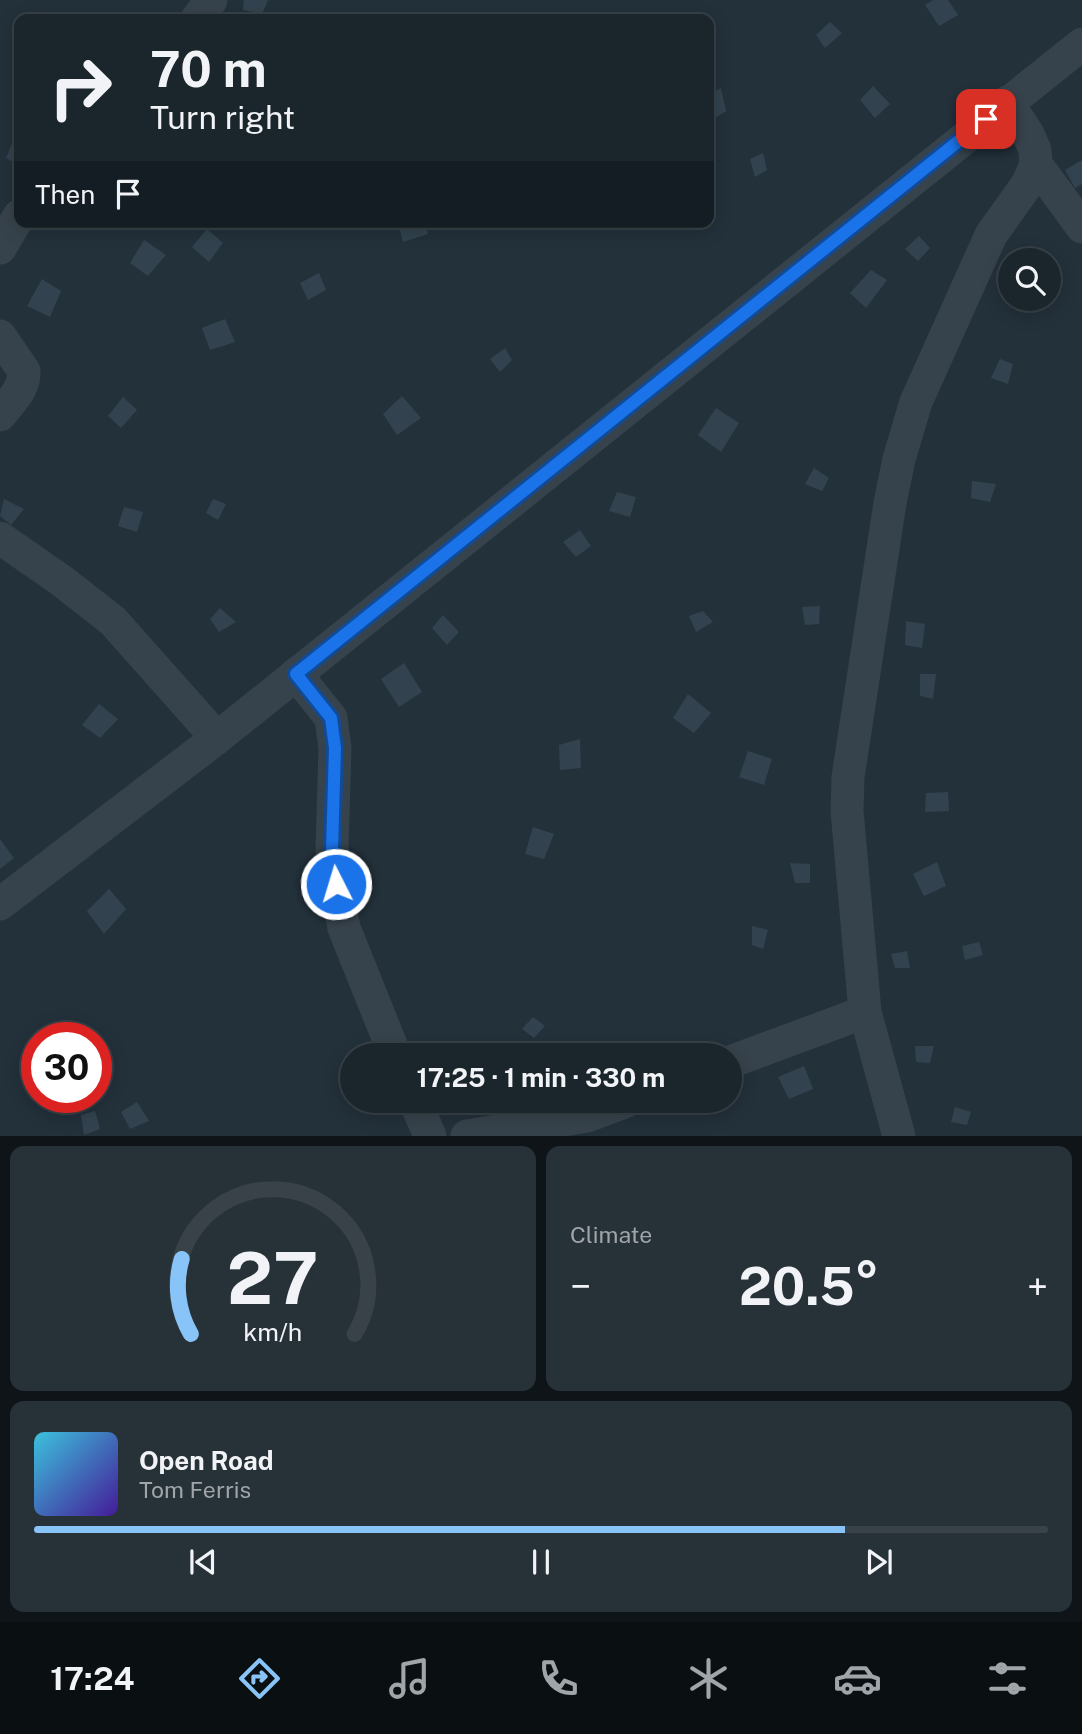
<!DOCTYPE html>
<meta charset="utf-8">
<style>
body{margin:0;font-family:"Public Sans",sans-serif;background:#273138;color:#f1f3f6;height:100vh;display:flex;flex-direction:column;font-size:26px;white-space:nowrap}
*{box-sizing:border-box;margin:0}
p{font-size:23px;color:#9fa5a9}
.icon{flex:none;width:38px;height:38px;fill:none;stroke:currentColor;stroke-width:2;stroke-linecap:round;stroke-linejoin:round}
.map{position:relative;height:1136px;overflow:hidden}
.drawer{display:flex;flex-direction:column;gap:10px;padding:10px;background:#0e1418;flex:1}
.drawer>*{flex:none}
.banner{position:absolute;left:14px;top:14px;width:700px;height:214px;border-radius:14px;box-shadow:0 4px 18px #0003,0 0 0 2px #384248;background:#1a252c;color:#f1f3f6;overflow:hidden}
.tools{position:absolute;left:998px;top:248px;display:grid;gap:14px}
.tools a{display:grid;place-items:center;width:63px;height:63px;border-radius:50%;background:#1a252c;box-shadow:0 4px 18px #0003,0 0 0 2px #384248;font-size:35px}
.speed{position:absolute;left:21px;top:1022px;display:flex;gap:14px;font-size:35px;font-weight:700;text-align:center}
.speed>*{display:grid;place-content:center;width:91px;height:91px;border-radius:50%;background:#1a252c;box-shadow:0 4px 18px #0003,0 0 0 2px #384248;line-height:1}
.speed .limit{border:10px solid #d22;background:#fff;color:#111}
.pin{position:absolute;display:grid;place-items:center;width:60px;height:60px;color:#fff;margin:-30px;border-radius:14px;box-shadow:0 4px 10px #0006}
.me{position:absolute;width:77px;margin:-38px;rotate:355deg;stroke-linejoin:round;filter:drop-shadow(0 0 5px #0008)}
.turn{display:flex;align-items:center;gap:24px;height:147px;padding:0 21px;font-size:32px}
.turn .icon{width:91px;height:91px;stroke-width:2.5}
.turn b{display:block;font-size:49px;line-height:60px}
.then{display:flex;align-items:center;height:66px;padding:0 21px;background:#0003;gap:14px;font-size:26px}
.big{font-size:52px;font-weight:700;line-height:1.1}
.drawer .card{flex:1;display:flex;flex-direction:column;justify-content:center;gap:10px;min-width:0;padding:0 24px;border-radius:14px;background:#273138}
.drawer .dial{align-items:center;gap:0}
.dial svg{height:182px;overflow:visible;fill:none;stroke:#384248;stroke-width:7;stroke-linecap:round;text-anchor:middle}
.dial text{fill:#f1f3f6;stroke:none}
.song{display:flex;align-items:center;gap:21px}
.cover{width:84px;height:84px;border-radius:10px;background:linear-gradient(135deg,hsl(190 70% 55%),hsl(260 70% 35%))}
.played{height:7px;border-radius:4px;background:linear-gradient(90deg,#88c4f7 80%,#384248 80%)}
.keys{display:flex;justify-content:space-around;direction:ltr}
.heat{display:flex;justify-content:space-between;align-items:center;font-size:38px;direction:ltr}
.drawer .tiles{flex:1;display:grid;gap:10px;grid-template-columns:1fr 1fr}
.card:last-child{grid-column:span 2}
.trip{position:absolute;left:340px;top:1043px;width:402px;height:70px;border-radius:35px;background:#1a252c;box-shadow:0 4px 18px #0003,0 0 0 2px #384248;font-weight:700;line-height:70px;text-align:center}
.menu{display:flex;height:112px;justify-content:space-around;align-items:center;background:#0a0f12;color:#9fa5a9}
.menu .icon{width:49px;height:49px}
.menu .on{color:#88c4f7}
.menu b{font-size:32px;color:#f1f3f6}
.map>svg:first-child{display:block}
.building{fill:#32434f}
.lines{fill:none;stroke-linecap:round;stroke-linejoin:round}
.minor{stroke:#37434c;stroke-width:33}
.route-casing{stroke:#114b97;stroke-width:18}
.route{stroke:#1a73e8;stroke-width:12}
</style>
<div class="map">
<svg width="1082" height="1136" viewBox="0 0 1082 1136">
<rect width="100%" height="100%" fill="#23313b"/>
<g class="building">
<path d="M244,0H268L262,14L243,10Z"/>
<path d="M933,0H948L958,15L939,26L925,5Z"/>
<path d="M830,22L842,33L825,48L816,35Z"/>
<path d="M873,86L890,104L875,118L860,100Z"/>
<path d="M721,88L726,111L709,122V95Z"/>
<path d="M16,134L19,136V165L6,158Z"/>
<path d="M763,153L767,170L755,177L750,159Z"/>
<path d="M1082,160V184L1075,188L1065,170Z"/>
<path d="M398,222H425L428,234L403,242Z"/>
<path d="M207,229L223,243L209,262L192,247Z"/>
<path d="M919,236L930,248L918,261L905,249Z"/>
<path d="M144,240L166,255L148,276L130,263Z"/>
<path d="M871,270L887,280L866,308L850,293Z"/>
<path d="M319,273L326,290L308,300L300,283Z"/>
<path d="M42,279L61,291L50,317L27,306Z"/>
<path d="M225,319L235,342L210,350L202,328Z"/>
<path d="M505,348L512,360L500,372L490,359Z"/>
<path d="M1000,359L1013,364L1008,384L991,378Z"/>
<path d="M402,396L421,418L397,435L383,414Z"/>
<path d="M123,397L137,410L121,428L108,416Z"/>
<path d="M716,408L739,423L721,452L698,435Z"/>
<path d="M814,468L829,478L822,491L805,484Z"/>
<path d="M972,481L996,484L990,502L971,498Z"/>
<path d="M617,492L636,497L630,517L609,511Z"/>
<path d="M4,499L24,509L11,525L0,516Z"/>
<path d="M213,499L226,504L218,520L206,513Z"/>
<path d="M124,507L143,512L137,532L118,526Z"/>
<path d="M580,530L591,546L576,557L563,542Z"/>
<path d="M820,606L819,624L805,625L802,607Z"/>
<path d="M220,608L236,622L219,632L210,619Z"/>
<path d="M703,611L713,622L696,632L689,616Z"/>
<path d="M443,615L459,632L447,645L432,628Z"/>
<path d="M906,621L925,624L922,648L905,645Z"/>
<path d="M404,663L422,692L399,707L381,679Z"/>
<path d="M920,674H936L933,699L920,696Z"/>
<path d="M688,694L711,713L694,733L673,718Z"/>
<path d="M99,704L118,719L100,738L82,725Z"/>
<path d="M580,739L581,768L560,770L559,745Z"/>
<path d="M748,751L772,759L764,785L739,777Z"/>
<path d="M948,792L949,811L925,812L926,793Z"/>
<path d="M533,827L554,834L544,859L525,854Z"/>
<path d="M0,839L14,858L0,869Z"/>
<path d="M937,862L946,886L924,896L913,874Z"/>
<path d="M790,863L810,864V883H795Z"/>
<path d="M109,889L126,909L104,934L87,911Z"/>
<path d="M752,926L768,930L763,949L752,945Z"/>
<path d="M979,942L983,955L965,960L962,946Z"/>
<path d="M907,951L910,968H895L891,954Z"/>
<path d="M533,1017L545,1026L534,1038L522,1029Z"/>
<path d="M915,1046H934L930,1063L916,1062Z"/>
<path d="M804,1066L813,1089L789,1099L778,1077Z"/>
<path d="M137,1102L149,1121L130,1129L121,1112Z"/>
<path d="M955,1107L971,1112L967,1125L951,1122Z"/>
<path d="M95,1111L100,1129L84,1135L81,1115Z"/>
</g>
<g class="lines">
<g class="minor">
<path d="M197,19L211,0"/>
<path d="M1036,164L1082,227"/>
<path d="M0,248L19,216"/>
<path d="M0,336L24,371C25,389 10,402 0,415"/>
<path d="M0,538L62,581L113,621L217,738"/>
<path d="M296,674L331,718L335,748L332,849L336,884L344,928L395,1055"/>
<path d="M0,904L217,738L1082,44"/>
<path d="M730,1062L865,1012"/>
<path d="M415,1101L430,1136"/>
<path d="M467,1136L587,1116L627,1101"/>
<path d="M899,1136L865,1012L847,811L848,777L890,503L899,459L916,402L991,235L1028,183L1036,164L1035,150L1028,134L1007,102"/>
</g>
</g>
<g class="lines">
<defs>
<path id="route" d="M336,884L332,849L335,748L331,718L296,674L986,119"/>
</defs>
<use href="#route" class="route-casing"/>
<use href="#route" class="route"/>
</g>
</svg>
<div class="tools">
<a><svg class="icon" aria-label="search" viewBox="0 0 24 24"><circle cx="10" cy="10" r="6"/><path d="M15 15l6 6"/></svg></a>
</div>
<div class="speed"><div class="limit">30</div></div>
<div class="pin" style="left:986px;top:119px;background:#d93025"><svg class="icon" aria-label="arrive" viewBox="0 0 24 24"><path d="M6 21V4h12l-3 4 3 4H6"/></svg></div>
<svg class="me" style="left:336px;top:884px" viewBox="-20 -20 40 40"><circle r="17" fill="#1a73e8" stroke="#fff" stroke-width="3"/><path d="M0-11L8 9 0 5-8 9z" fill="#fff"/></svg>
<div class="trip">17:25 · 1 min · 330 m</div>
<div class="banner">
<div class="turn"><svg class="icon" aria-label="right" viewBox="0 0 24 24"><path d="M7 20v-9h11M14 6l5 5-5 5"/></svg><div><b>70 m</b>Turn right</div></div>
<div class="then">Then<svg class="icon" aria-label="arrive" viewBox="0 0 24 24"><path d="M6 21V4h12l-3 4 3 4H6"/></svg></div>
</div>
</div>
<section class="drawer">
<div class="tiles">
<div class="card dial"><svg viewBox="0 0 100 80">
<path d="M14 69A42 42 0 1 1 86 69"/>
<path d="M14 69A42 42 0 0 1 10 36" stroke="#88c4f7"/>
<text x="50" y="56" font-size="32" font-weight="700">27</text>
<text x="50" y="72" font-size="11">km/h</text>
</svg></div>
<div class="card"><p>Climate</p>
<div class="heat"><a>−</a><b class="big">20.5°</b><a>+</a></div>
</div>
<div class="card">
<div class="song"><i class="cover"></i><div><b>Open Road</b><p>Tom Ferris</p></div></div>
<div class="played"></div>
<div class="keys"><svg class="icon" aria-label="previous" viewBox="0 0 24 24"><path d="M18 5L8 12l10 7zM5 5v14"/></svg><svg class="icon" aria-label="pause" viewBox="0 0 24 24"><path d="M8 5v14M16 5v14"/></svg><svg class="icon" aria-label="next" viewBox="0 0 24 24"><path d="M6 5l10 7-10 7zM19 5v14"/></svg></div>
</div>
</div>
</section>
<nav class="menu">
<b>17:24</b>
<svg class="icon on" aria-label="directions" viewBox="0 0 24 24"><path d="M12 3l9 9-9 9-9-9zM9 14v-3h6M13 9l2 2-2 2"/></svg>
<svg class="icon" aria-label="music" viewBox="0 0 24 24"><path d="M9 18V5l10-2v13"/><circle cx="6" cy="18" r="3"/><circle cx="16" cy="16" r="3"/></svg>
<svg class="icon" aria-label="phone" viewBox="0 0 24 24"><path d="M5 4h4l2 5-3 2q2 4 5 5l2-3 5 2v4C11 20 4 13 5 4z"/></svg>
<svg class="icon" aria-label="climate" viewBox="0 0 24 24"><path d="M12 3v18M4 7l16 10M4 17L20 7"/></svg>
<svg class="icon" aria-label="car" viewBox="0 0 24 24"><path d="M5 17H2v-5l4-1 3-4h7l3 4 3 1v5h-3M9 17h6M6 11h13"/><circle cx="7" cy="17" r="2"/><circle cx="17" cy="17" r="2"/></svg>
<svg class="icon" aria-label="filters" viewBox="0 0 24 24"><path d="M4 7h16M4 17h16"/><circle cx="9" cy="7" r="2"/><circle cx="15" cy="17" r="2"/></svg>
</nav>
